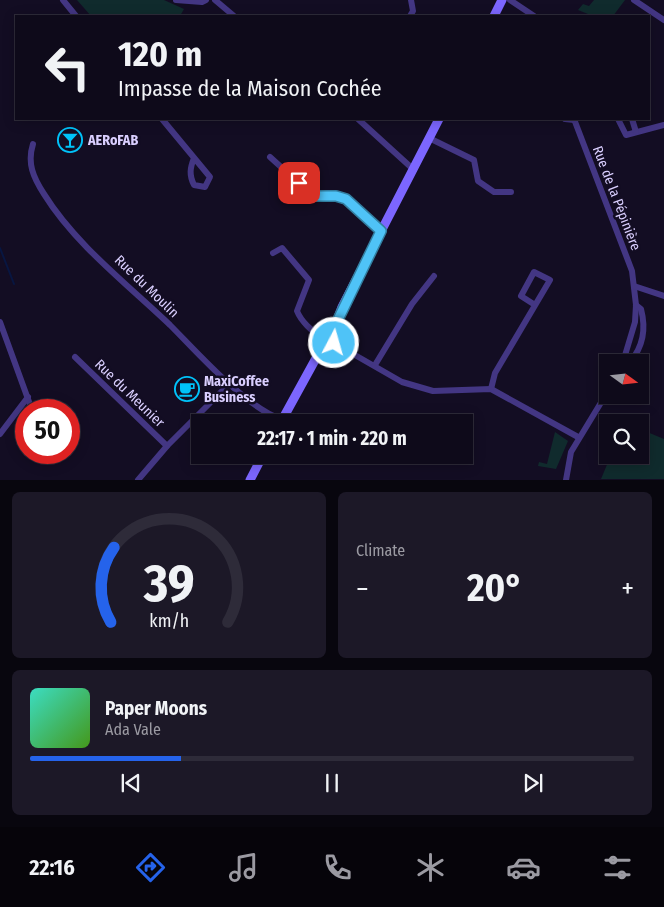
<!DOCTYPE html>
<meta charset="utf-8">
<style>
body{margin:0;font-family:"Fira Sans Condensed",sans-serif;background:#1c1827;color:#f1f3f6;height:100vh;display:flex;flex-direction:column;font-size:19px;white-space:nowrap}
*{box-sizing:border-box;margin:0}
p{font-size:16px;color:#9b9aa2}
.icon{flex:none;width:28px;height:28px;fill:none;stroke:currentColor;stroke-width:2;stroke-linecap:round;stroke-linejoin:round}
.map{position:relative;height:480px;overflow:hidden}
.drawer{display:flex;flex-direction:column;gap:12px;padding:12px;background:#08060e;flex:1}
.drawer>*{flex:none}
.banner{position:absolute;left:15px;top:15px;width:635px;height:105px;border-radius:0px;box-shadow:0 2px 12px #0003,0 0 0 1px #2e2b39;background:#0e0a1a;color:#f1f3f6;overflow:hidden}
.needle{width:32px;rotate:105deg}
.fabs{position:absolute;left:599px;top:354px;display:grid;gap:10px}
.fabs a{display:grid;place-items:center;width:50px;height:50px;border-radius:0px;background:#0e0a1a;box-shadow:0 2px 12px #0003,0 0 0 1px #2e2b39;font-size:25px}
.speed{position:absolute;left:15px;top:399px;display:flex;gap:10px;font-size:25px;font-weight:700;text-align:center}
.speed>*{display:grid;place-content:center;width:65px;height:65px;border-radius:50%;background:#0e0a1a;box-shadow:0 2px 12px #0003,0 0 0 1px #2e2b39;line-height:1}
.speed .limit{border:8px solid #d22;background:#fff;color:#111}
.pin{position:absolute;display:grid;place-items:center;width:42px;height:42px;color:#fff;margin:-21px;border-radius:10px;box-shadow:0 2px 8px #0006}
.me{position:absolute;width:55px;margin:-28px;rotate:6deg;stroke-linejoin:round;filter:drop-shadow(0 0 4px #0008)}
.turn{display:flex;align-items:center;gap:18px;height:105px;padding:0 20px;font-size:22px}
.turn .icon{width:65px;height:65px;stroke-width:2.5}
.turn b{display:block;font-size:35px;line-height:42px}
.big{font-size:38px;font-weight:700;line-height:1.1}
.drawer .card{flex:1;display:flex;flex-direction:column;justify-content:center;gap:8px;min-width:0;padding:0 18px;border-radius:8px;background:#1c1827}
.drawer .dial{align-items:center;gap:0}
.dial svg{height:130px;overflow:visible;fill:none;stroke:#2e2b39;stroke-width:7;stroke-linecap:round;text-anchor:middle}
.dial text{fill:#f1f3f6;stroke:none}
.song{display:flex;align-items:center;gap:15px}
.cover{width:60px;height:60px;border-radius:8px;background:linear-gradient(135deg,hsl(170 70% 55%),hsl(100 70% 35%))}
.played{height:5px;border-radius:2px;background:linear-gradient(90deg,#2563eb 25%,#2e2b39 25%)}
.keys{display:flex;justify-content:space-around;direction:ltr}
.heat{display:flex;justify-content:space-between;align-items:center;font-size:28px;direction:ltr}
.drawer .tiles{flex:1;display:grid;gap:12px;grid-template-columns:1fr 1fr}
.card:last-child{grid-column:span 2}
.trip{position:absolute;left:191px;top:414px;width:282px;height:50px;border-radius:0px;background:#0e0a1a;box-shadow:0 2px 12px #0003,0 0 0 1px #2e2b39;font-weight:700;line-height:50px;text-align:center}
.tab-bar{display:flex;height:80px;justify-content:space-around;align-items:center;background:#06040a;color:#9b9aa2}
.tab-bar .icon{width:35px;height:35px}
.tab-bar .current{color:#2563eb}
.tab-bar b{font-size:22px;color:#f1f3f6}
.map>svg:first-child{display:block}
.green{fill:#102b2d}
.lines{fill:none;stroke-linecap:round;stroke-linejoin:round}
.stream{stroke:#081641;stroke-width:2}
.minor{stroke:#433683;stroke-width:6}
.secondary{stroke:#7c66ff;stroke-width:9}
.route-casing{stroke:#337fa1;stroke-width:12}
.route{stroke:#4fc3f7;stroke-width:9}
.labels{text-anchor:middle;stroke-width:5;stroke-linejoin:round;paint-order:stroke}
.poi-label{font-size:14px;font-weight:bold;fill:#dacfff;stroke:#130d23;text-anchor:start}
.street-label{font-size:14px;fill:#dacfff;stroke:#130d23}
</style>
<div class="map">
<svg width="664" height="480" viewBox="0 0 664 480">
<rect width="100%" height="100%" fill="#130d23"/>
<g class="green">
<path d="M77,0H164L184,9L180,16H91Z"/>
<path d="M594,0H625L613,16H593L578,10L583,4L589,6Z"/>
<path d="M640,429L664,439V479H601L611,455H640Z"/>
<path d="M555,432L568,441L556,469L538,466L539,462L547,464Z"/>
</g>
<g class="lines">
<path class="stream" d="M0,248L14,284"/>
<g class="minor">
<path d="M63,0L76,16"/>
<path d="M176,0L202,2L206,0"/>
<path d="M215,0L234,16"/>
<path d="M510,0L534,16"/>
<path d="M634,0L664,20"/>
<path d="M410,16L413,11L411,0"/>
<path d="M162,119L210,177L205,187L194,185C189,175 190,168 194,158"/>
<path d="M358,119L414,170"/>
<path d="M565,119L574,120"/>
<path d="M574,119L632,271L636,305L635,322L623,362"/>
<path d="M618,119L626,135L664,125"/>
<path d="M632,119L636,132"/>
<path d="M429,138L474,160L478,181L494,192H511"/>
<path d="M33,144C27,163 33,177 44,194C75,244 127,284 170,325C198,353 246,408 283,420"/>
<path d="M270,157L313,196L336,195L346,199L381,231"/>
<path d="M273,253L282,248L309,280L297,311C301,321 312,332 322,337"/>
<path d="M634,286L664,296"/>
<path d="M0,322L32,410"/>
<path d="M334,343L402,382L433,391L491,389L578,437"/>
<path d="M75,357L167,446L230,383"/>
<path d="M630,362C643,347 646,328 641,309L636,305"/>
<path d="M375,365L412,304L434,276"/>
<path d="M491,389L495,373L550,280L534,272L521,296L535,305"/>
<path d="M0,434L28,397"/>
<path d="M310,455L316,458"/>
<path d="M138,480L167,446"/>
<path d="M566,480L571,452L608,391"/>
</g>
<g class="secondary">
<path d="M494,16L502,0"/>
<path d="M332,333L342,307L439,119"/>
<path d="M325,346L322,337L327,333H332"/>
<path d="M281,422L320,351L325,346L329,347L334,343L335,336L332,333"/>
<path d="M250,480L263,455"/>
</g>
</g>
<g class="lines">
<defs>
<path id="route" d="M299,183L313,196H336L346,199L381,231L333,330L334,343"/>
</defs>
<use href="#route" class="route-casing"/>
<use href="#route" class="route"/>
</g>
<defs>
<symbol id="bar-ring" viewBox="-11 -11 22 22"><circle r="9.5" fill="#130d23" stroke="#00c3fa" stroke-width="1.5"/><path d="M-6-5H6L.8 .8V4.5H3.5V6h-7V4.5H-.8V.8Z" fill="#00c3fa"/></symbol>
<symbol id="cafe-ring" viewBox="-11 -11 22 22"><circle r="9.5" fill="#130d23" stroke="#00c3fa" stroke-width="1.5"/><path d="M-5.5-4.5H6V0H3Q3 3.5 0 3.5H-2.5Q-5.5 3.5-5.5 0ZM3-3.2v2h1.7v-2ZM-6 4.5H4V6H-6Z" fill="#00c3fa"/></symbol>
</defs>
<g fill-rule="evenodd">
<use href="#bar-ring" x="56" y="126" width="28" height="28"/>
<use href="#cafe-ring" x="173" y="375" width="28" height="28"/>
</g>
<g class="labels">
<g class="poi-label">
<text x="88" y="145">AERoFAB</text>
<text x="204" y="386">MaxiCoffee<tspan x="204" dy="16">Business</tspan></text>
</g>
<g class="street-label">
<text transform="translate(617 198) rotate(69)" y="5">Rue de la Pépinière</text>
<text transform="translate(147 286) rotate(44)" y="5">Rue du Moulin</text>
<text transform="translate(130 393) rotate(44)" y="5">Rue du Meunier</text>
</g>
</g>
</svg>
<div class="fabs">
<a><svg class="needle" viewBox="-14 -14 28 28"><path d="M0-13l5 13h-10z" fill="#e53935"/><path d="M0 13l5-13h-10z" fill="#9b9aa2"/></svg></a>
<a><svg class="icon" aria-label="search" viewBox="0 0 24 24"><circle cx="10" cy="10" r="6"/><path d="M15 15l6 6"/></svg></a>
</div>
<div class="speed"><div class="limit">50</div></div>
<div class="pin" style="left:299px;top:183px;background:#d93025"><svg class="icon" aria-label="arrive" viewBox="0 0 24 24"><path d="M6 21V4h12l-3 4 3 4H6"/></svg></div>
<svg class="me" style="left:334px;top:343px" viewBox="-20 -20 40 40"><circle r="17" fill="#4fc3f7" stroke="#fff" stroke-width="3"/><path d="M0-11L8 9 0 5-8 9z" fill="#fff"/></svg>
<div class="trip">22:17 · 1 min · 220 m</div>
<div class="banner">
<div class="turn"><svg class="icon" aria-label="left" viewBox="0 0 24 24"><path d="M17 20v-9H6M10 6l-5 5 5 5"/></svg><div><b>120 m</b>Impasse de la Maison Cochée</div></div>
</div>
</div>
<section class="drawer">
<div class="tiles">
<div class="card dial"><svg viewBox="0 0 100 80">
<path d="M14 69A42 42 0 1 1 86 69"/>
<path d="M14 69A42 42 0 0 1 16 23" stroke="#2563eb"/>
<text x="50" y="56" font-size="32" font-weight="700">39</text>
<text x="50" y="72" font-size="11">km/h</text>
</svg></div>
<div class="card"><p>Climate</p>
<div class="heat"><a>−</a><b class="big">20°</b><a>+</a></div>
</div>
<div class="card">
<div class="song"><i class="cover"></i><div><b>Paper Moons</b><p>Ada Vale</p></div></div>
<div class="played"></div>
<div class="keys"><svg class="icon" aria-label="previous" viewBox="0 0 24 24"><path d="M18 5L8 12l10 7zM5 5v14"/></svg><svg class="icon" aria-label="pause" viewBox="0 0 24 24"><path d="M8 5v14M16 5v14"/></svg><svg class="icon" aria-label="next" viewBox="0 0 24 24"><path d="M6 5l10 7-10 7zM19 5v14"/></svg></div>
</div>
</div>
</section>
<nav class="tab-bar">
<b>22:16</b>
<svg class="icon current" aria-label="directions" viewBox="0 0 24 24"><path d="M12 3l9 9-9 9-9-9zM9 14v-3h6M13 9l2 2-2 2"/></svg>
<svg class="icon" aria-label="music" viewBox="0 0 24 24"><path d="M9 18V5l10-2v13"/><circle cx="6" cy="18" r="3"/><circle cx="16" cy="16" r="3"/></svg>
<svg class="icon" aria-label="phone" viewBox="0 0 24 24"><path d="M5 4h4l2 5-3 2q2 4 5 5l2-3 5 2v4C11 20 4 13 5 4z"/></svg>
<svg class="icon" aria-label="climate" viewBox="0 0 24 24"><path d="M12 3v18M4 7l16 10M4 17L20 7"/></svg>
<svg class="icon" aria-label="car" viewBox="0 0 24 24"><path d="M5 17H2v-5l4-1 3-4h7l3 4 3 1v5h-3M9 17h6M6 11h13"/><circle cx="7" cy="17" r="2"/><circle cx="17" cy="17" r="2"/></svg>
<svg class="icon" aria-label="filters" viewBox="0 0 24 24"><path d="M4 7h16M4 17h16"/><circle cx="9" cy="7" r="2"/><circle cx="15" cy="17" r="2"/></svg>
</nav>
